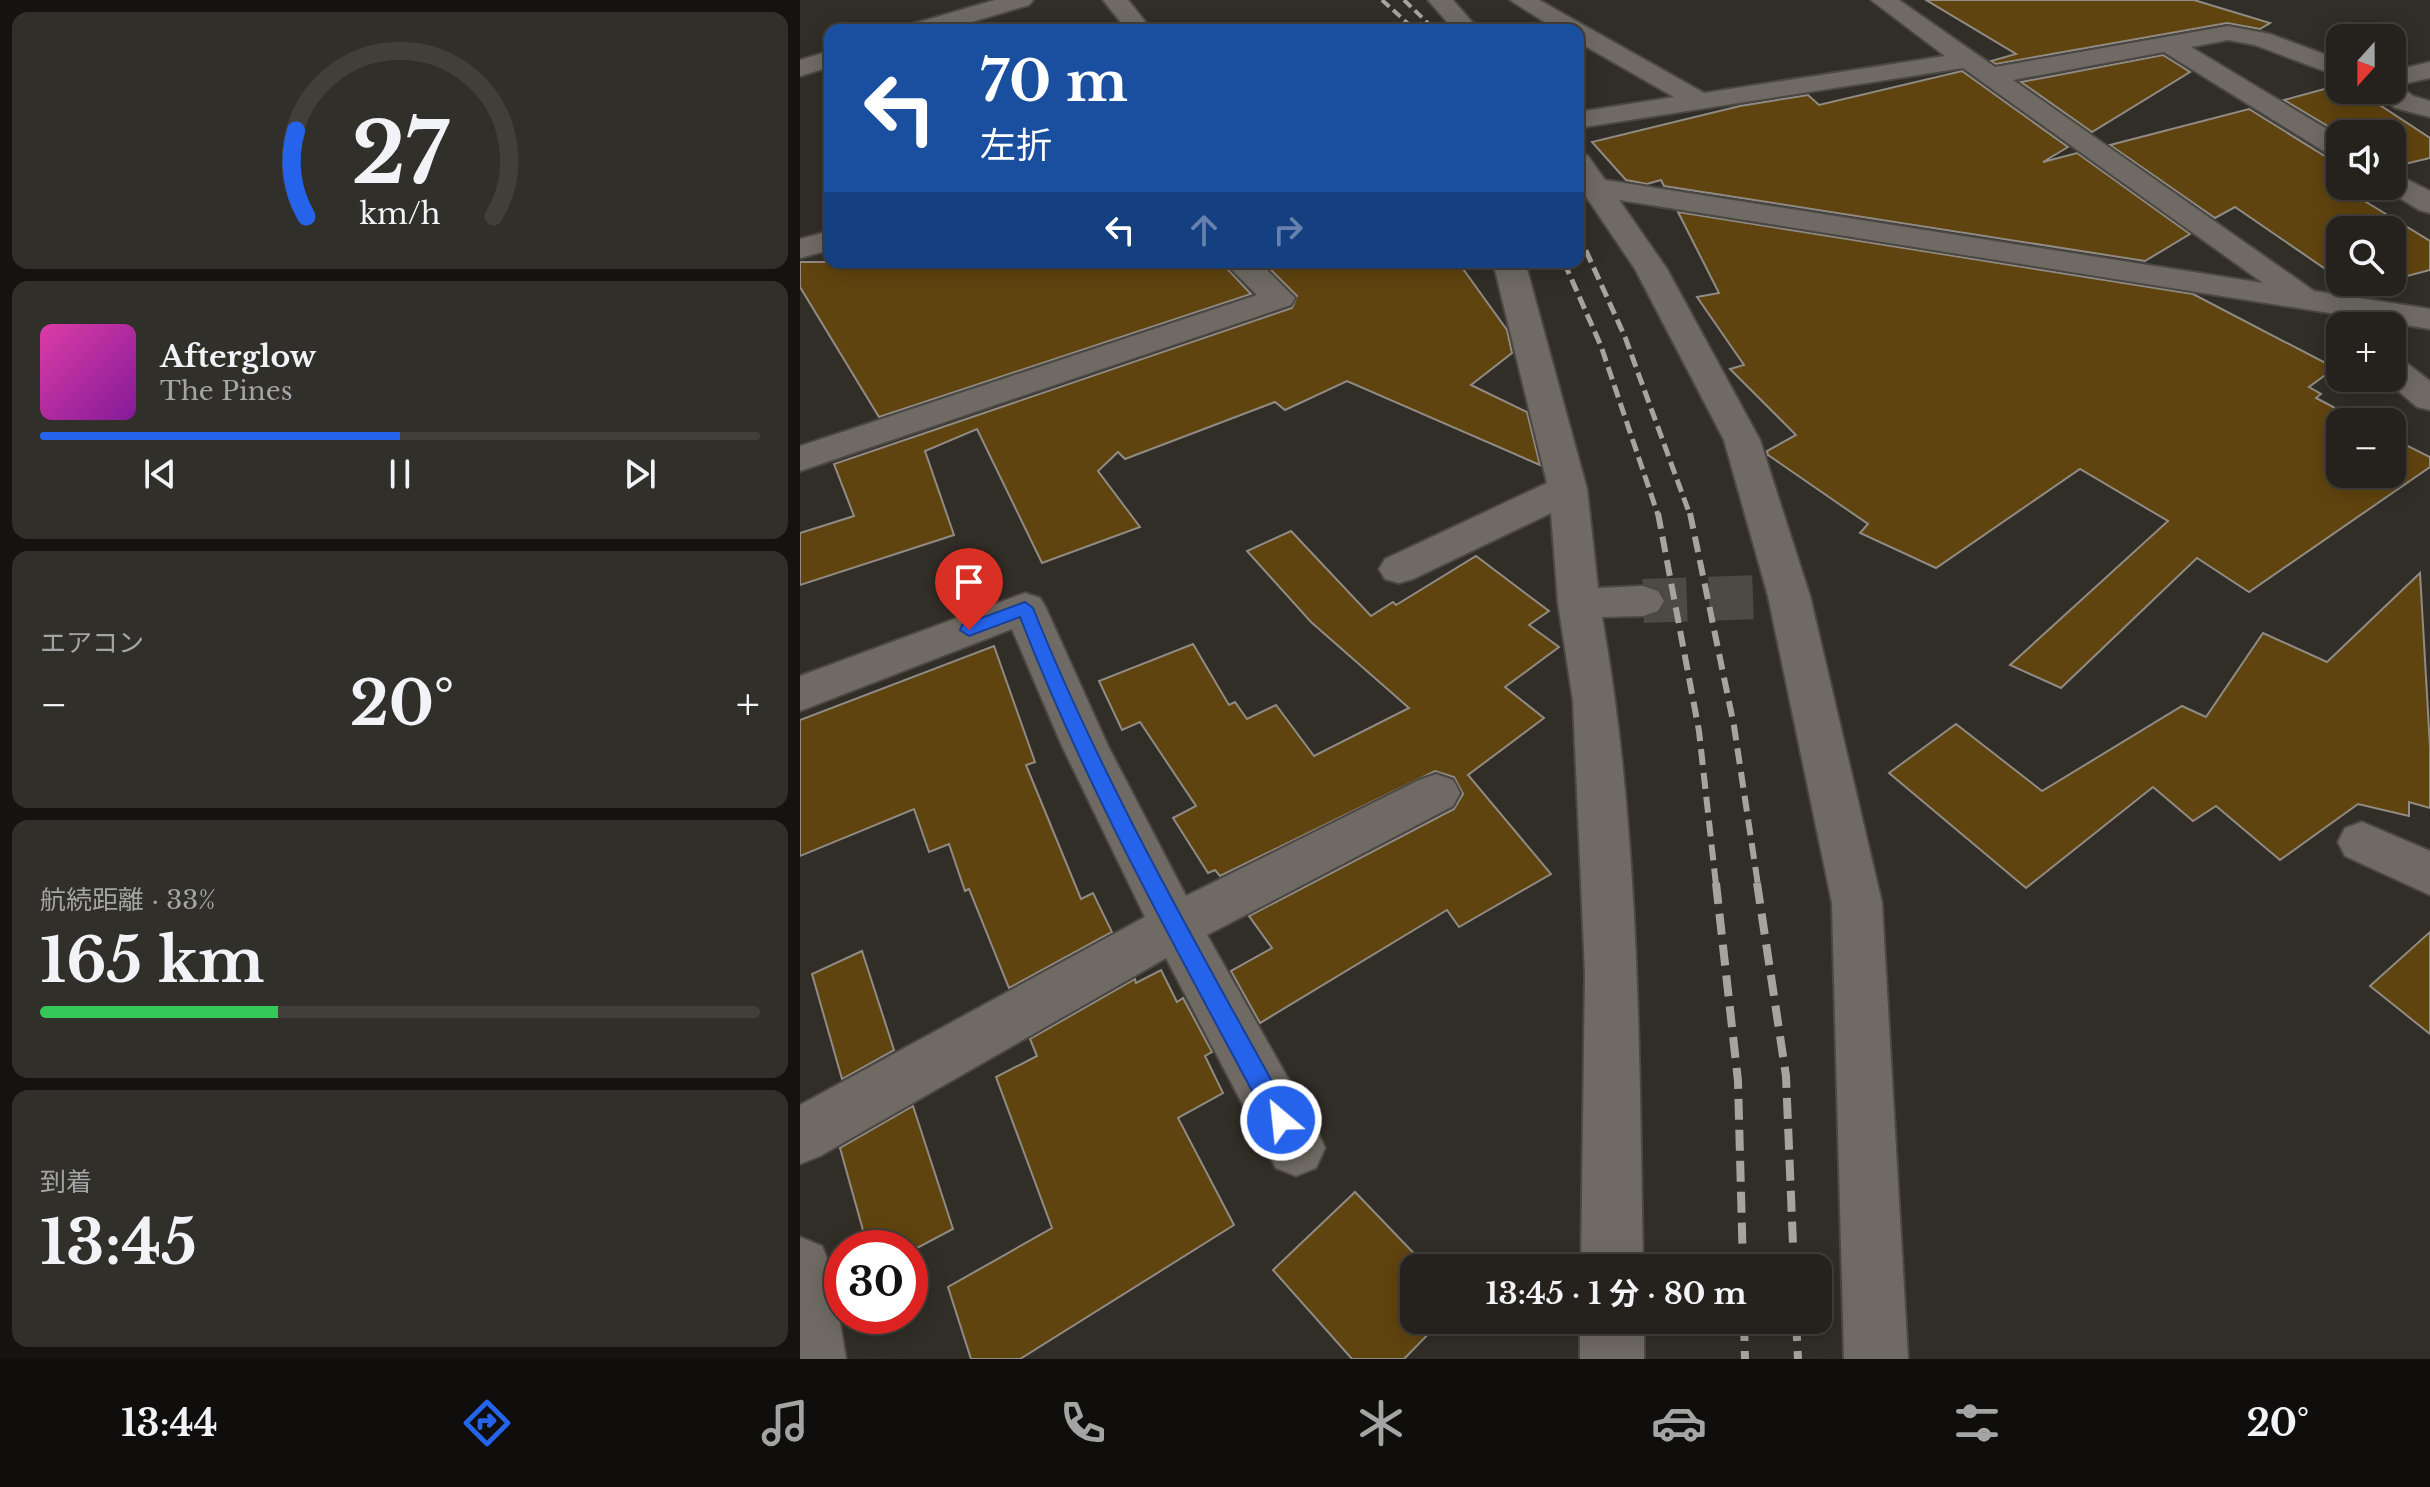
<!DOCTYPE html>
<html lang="ja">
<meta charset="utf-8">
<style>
body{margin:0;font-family:"Libre Baskerville","Noto Sans JP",serif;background:#312f2a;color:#f1f3f6;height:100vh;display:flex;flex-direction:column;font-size:30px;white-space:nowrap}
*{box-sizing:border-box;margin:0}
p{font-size:26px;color:#a3a4a4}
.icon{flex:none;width:44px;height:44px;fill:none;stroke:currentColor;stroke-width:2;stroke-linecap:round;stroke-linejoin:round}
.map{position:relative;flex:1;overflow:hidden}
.side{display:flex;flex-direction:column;gap:12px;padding:12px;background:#141310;width:800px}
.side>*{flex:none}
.top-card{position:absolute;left:24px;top:24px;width:760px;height:244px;border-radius:16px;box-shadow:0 4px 20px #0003,0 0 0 2px #423f3b;background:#1a4fa0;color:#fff;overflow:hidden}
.needle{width:52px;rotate:201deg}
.fabs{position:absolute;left:1526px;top:24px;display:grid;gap:16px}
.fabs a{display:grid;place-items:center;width:80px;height:80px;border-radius:16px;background:#25221d;box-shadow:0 4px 20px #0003,0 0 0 2px #423f3b;font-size:40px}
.speed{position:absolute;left:24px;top:1230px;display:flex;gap:16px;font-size:40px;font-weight:700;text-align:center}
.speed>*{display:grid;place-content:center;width:104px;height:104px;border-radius:50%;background:#25221d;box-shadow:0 4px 20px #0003,0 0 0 2px #423f3b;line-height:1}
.speed .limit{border:12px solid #d22;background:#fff;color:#111}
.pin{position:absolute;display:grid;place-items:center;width:68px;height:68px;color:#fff;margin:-82px -34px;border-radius:50% 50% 50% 0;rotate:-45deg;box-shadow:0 0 8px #0007}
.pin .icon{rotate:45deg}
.me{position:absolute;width:88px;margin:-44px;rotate:332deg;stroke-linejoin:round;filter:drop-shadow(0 0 6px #0008)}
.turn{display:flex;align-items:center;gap:28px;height:168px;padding:0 24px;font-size:36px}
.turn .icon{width:104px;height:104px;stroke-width:2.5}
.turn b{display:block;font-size:56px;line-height:68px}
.lanes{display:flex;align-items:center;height:76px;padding:0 24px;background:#0003;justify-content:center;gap:40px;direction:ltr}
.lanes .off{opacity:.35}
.big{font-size:60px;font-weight:700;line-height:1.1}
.side .tile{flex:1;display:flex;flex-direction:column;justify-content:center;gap:12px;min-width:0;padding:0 28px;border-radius:16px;background:#312f2a}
.side .dial{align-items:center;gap:0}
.dial svg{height:208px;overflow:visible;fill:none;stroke:#423f3b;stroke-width:7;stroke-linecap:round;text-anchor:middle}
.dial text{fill:#f1f3f6;stroke:none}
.song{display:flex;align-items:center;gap:24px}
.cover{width:96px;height:96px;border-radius:12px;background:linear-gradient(135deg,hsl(320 70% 55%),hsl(290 70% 35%))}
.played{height:8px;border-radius:4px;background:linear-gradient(90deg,#2563eb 50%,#423f3b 50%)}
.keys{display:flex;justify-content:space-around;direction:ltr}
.heat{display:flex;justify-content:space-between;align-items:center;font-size:44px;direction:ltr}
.charge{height:12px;border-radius:6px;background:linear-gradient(90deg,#34c759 33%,#423f3b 0)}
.trip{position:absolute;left:600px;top:1254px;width:432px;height:80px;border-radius:16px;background:#25221d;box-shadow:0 4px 20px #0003,0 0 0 2px #423f3b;font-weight:700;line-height:80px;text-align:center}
.dock{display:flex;height:128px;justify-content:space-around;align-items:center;background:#0f0e0c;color:#a3a4a4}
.dock .icon{width:56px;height:56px}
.dock .current{color:#2563eb}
.dock b{font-size:36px;color:#f1f3f6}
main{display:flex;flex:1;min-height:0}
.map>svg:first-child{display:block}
.building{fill:#60440f;stroke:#908b85;stroke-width:2}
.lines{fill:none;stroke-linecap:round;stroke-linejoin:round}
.street-tunnel{stroke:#4d4944;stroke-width:44;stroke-dasharray:44 22;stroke-linecap:butt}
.street-casing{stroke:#4b4843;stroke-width:4}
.street{fill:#6f6b64;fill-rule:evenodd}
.rail-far3{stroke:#a7a49f;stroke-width:4;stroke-dasharray:10 5;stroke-linecap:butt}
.rail-far2{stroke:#a7a49f;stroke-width:5;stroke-dasharray:13 6;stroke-linecap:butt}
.rail-far1{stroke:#a7a49f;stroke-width:6;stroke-dasharray:16 8;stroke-linecap:butt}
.rail{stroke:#a7a49f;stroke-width:8;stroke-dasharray:21 10;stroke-linecap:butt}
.route{fill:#2563eb;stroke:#184099;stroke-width:2}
</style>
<main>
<section class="side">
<div class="tile dial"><svg viewBox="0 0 100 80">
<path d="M14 69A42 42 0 1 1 86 69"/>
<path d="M14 69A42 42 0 0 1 10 36" stroke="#2563eb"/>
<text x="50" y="56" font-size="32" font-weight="700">27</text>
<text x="50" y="72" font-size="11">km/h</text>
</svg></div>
<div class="tile">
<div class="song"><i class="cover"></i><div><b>Afterglow</b><p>The Pines</p></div></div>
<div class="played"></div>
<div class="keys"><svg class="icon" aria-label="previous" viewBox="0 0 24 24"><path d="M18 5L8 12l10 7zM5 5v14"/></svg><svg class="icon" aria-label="pause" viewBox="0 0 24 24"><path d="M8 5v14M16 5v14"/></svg><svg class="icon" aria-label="next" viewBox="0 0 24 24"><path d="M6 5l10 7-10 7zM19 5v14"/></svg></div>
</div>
<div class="tile"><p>エアコン</p>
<div class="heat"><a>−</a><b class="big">20°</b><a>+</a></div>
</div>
<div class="tile"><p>航続距離 · 33%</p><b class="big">165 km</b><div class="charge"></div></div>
<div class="tile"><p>到着</p><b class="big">13:45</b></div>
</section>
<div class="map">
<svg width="1630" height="1359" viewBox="0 0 1630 1359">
<rect width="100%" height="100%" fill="#312d27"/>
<g class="building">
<path d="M1126,0H1394L1470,23L1460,29L1427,23L1196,64L1191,61L1216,54Z"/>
<path d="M1363,55L1390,72L1292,132L1221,82Z"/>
<path d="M1162,71L1268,147L1243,162L1277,153L1390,234L1345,261L864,186L861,180L847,184L826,180L792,142L940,106L1008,95L1019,105Z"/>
<path d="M1539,85L1540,90H1550L1572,100L1630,138V158L1592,167V134H1541L1484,100Z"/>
<path d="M1449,109L1528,158L1540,160V180L1535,181L1540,186L1630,241V270L1592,280V230H1540V279L1435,207L1415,218L1310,145Z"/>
<path d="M878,212L1393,294L1535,368L1509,387L1521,394L1516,398L1562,422H1540V474H1592V438L1630,457V467L1449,592L1397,558L1261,688L1210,665L1368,521L1280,469L1136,568L1060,533L1068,524L968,455L967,451L996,435L930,369L944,365L897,297L919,293Z"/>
<path d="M0,262H421L451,294L79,417L0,287Z"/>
<path d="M463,262H658L707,330L712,353L671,385L727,412L740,465L547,381L485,410L475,402L325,459L318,452L298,471L340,527L242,563L177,429L125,451L154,535L0,585V533L54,516L34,464L492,308L497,296Z"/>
<path d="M491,531L571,616L593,602L596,605L676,556L749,611L729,625L759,647L705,687L744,718L668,775L751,874L659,927L647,910L460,1023L431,971L472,948L449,916L654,809L663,794L654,777L635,771L420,876L415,870L408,873L373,818L396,806L340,722L322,730L299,681L393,644L429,705L435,702L447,719L476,705L514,756L609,708L511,622L447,551Z"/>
<path d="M1620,573L1630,747V808L1609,802V816L1558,804L1480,860L1416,806L1393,821L1353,787L1226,888L1089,773L1156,724L1242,791L1382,706L1406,717L1463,633L1527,662Z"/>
<path d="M194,646L235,762L226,765L281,899L293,893L312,932L209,988L169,889L165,891L149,844L129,852L114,809L0,856V720Z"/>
<path d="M1630,932V1034L1570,986Z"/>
<path d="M62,951L94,1050L42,1079L12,974Z"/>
<path d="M361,970L377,1002L383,998L412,1052L405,1056L423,1093L378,1118L434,1225L220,1359H171L148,1287L252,1228L196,1077L237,1056L230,1039L335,979L336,983Z"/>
<path d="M113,1106L153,1229L117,1248H68L40,1148Z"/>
<path d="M555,1192L628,1268H614V1320H642L604,1359H552L473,1270Z"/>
</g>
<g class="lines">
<path class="street-tunnel" d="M843,601L989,596"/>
<defs>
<g id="street">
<path d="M195,0H233L229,5L145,30H106L109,25Z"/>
<path d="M303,0H328L352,30H327Z"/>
<path d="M628,0H653L679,30H654Z"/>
<path d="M710,0H739L904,93L1145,56L1071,0H1099L1195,67L1428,26L1470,34L1540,60V77L1455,45L1428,40L1391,47L1540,137V157L1530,155L1364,52L1213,80L1514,291L1630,309V329L819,200L867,269L960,440L1010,596L1082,903L1108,1359H1044L1032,903L968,596L924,440L835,269L785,195L778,193V153L788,156L805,180L1463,283L1163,68L778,128V112L874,97L778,42V30H757Z"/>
<path d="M30,51V67L0,76V60Z"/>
<path d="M1630,62V78L1598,85L1613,96L1630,101V117L1595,108L1574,90H1592V71Z"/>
<path d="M1592,172L1630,191V213L1619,210L1582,187L1592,186Z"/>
<path d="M30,231V250L0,258V239Z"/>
<path d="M424,262H459L495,298L491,305L0,471V446L457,295Z"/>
<path d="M693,262H725L787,489L798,588L843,586L858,591L864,601L858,611L843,616L802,617C840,831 839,1051 843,1268H781L785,973L773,701L758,603L751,513L613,579L599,583L585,579L579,569L585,559L747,483Z"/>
<path d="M1592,358L1604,361L1630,381V410L1617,407L1583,378H1592Z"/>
<path d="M225,593L240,598L246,608L308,746L386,896L619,780L636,774L653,780L660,793L653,806L407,935L516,1128L525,1148L516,1168L496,1176L476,1168L366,958L20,1156L0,1164V1105L345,917L262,746L212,629L0,711V676Z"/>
<path d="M1562,822L1630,851V895L1545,856L1538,842L1545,828Z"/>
<path d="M0,1237L22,1246L31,1268L46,1359H0Z"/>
<rect x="780" y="1320" width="64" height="39"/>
</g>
</defs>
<use href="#street" class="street-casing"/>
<use href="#street" class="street"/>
<g class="rail-far3">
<path d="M582,0L615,30"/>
<path d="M604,0L635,30"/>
</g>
<g class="rail-far2">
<path d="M778,233L825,337L890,515"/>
<path d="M764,262L801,346L858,515"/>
</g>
<g class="rail-far1">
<path d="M858,513L899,731L916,885"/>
<path d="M890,513L934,726L958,885"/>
</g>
<g class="rail">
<path d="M916,883L938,1081L943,1268"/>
<path d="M957,883L986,1076L994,1268"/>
<path d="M944,1320L945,1359"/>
<path d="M996,1320L998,1359"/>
</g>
</g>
<path class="route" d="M225,602L233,608C303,783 398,947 489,1112L493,1120L489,1128L481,1132L472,1128C383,961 288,794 220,617L169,636L160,630L162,625Z"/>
</svg>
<div class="fabs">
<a><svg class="needle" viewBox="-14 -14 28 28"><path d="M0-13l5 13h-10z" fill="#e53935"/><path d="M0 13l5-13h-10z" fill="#a3a4a4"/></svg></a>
<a><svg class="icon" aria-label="sound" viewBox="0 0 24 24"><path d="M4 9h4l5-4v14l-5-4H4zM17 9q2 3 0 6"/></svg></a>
<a><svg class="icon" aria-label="search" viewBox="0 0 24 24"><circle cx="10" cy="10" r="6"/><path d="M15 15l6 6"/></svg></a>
<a>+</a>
<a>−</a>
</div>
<div class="speed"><div class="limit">30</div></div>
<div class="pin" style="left:169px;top:630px;background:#d93025"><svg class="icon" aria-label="arrive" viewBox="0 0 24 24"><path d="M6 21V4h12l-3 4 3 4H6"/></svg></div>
<svg class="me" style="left:481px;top:1120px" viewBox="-20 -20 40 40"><circle r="17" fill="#2563eb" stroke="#fff" stroke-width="3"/><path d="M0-11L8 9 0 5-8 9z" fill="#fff"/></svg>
<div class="trip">13:45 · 1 分 · 80 m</div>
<div class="top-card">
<div class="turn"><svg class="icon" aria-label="left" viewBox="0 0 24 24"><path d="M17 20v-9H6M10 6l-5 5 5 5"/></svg><div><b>70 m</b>左折</div></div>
<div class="lanes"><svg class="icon" aria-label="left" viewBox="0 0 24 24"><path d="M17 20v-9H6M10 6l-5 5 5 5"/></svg><svg class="icon off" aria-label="ahead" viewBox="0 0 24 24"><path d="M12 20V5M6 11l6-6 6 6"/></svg><svg class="icon off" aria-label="right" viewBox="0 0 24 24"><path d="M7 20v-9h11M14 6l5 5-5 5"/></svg></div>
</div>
</div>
</main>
<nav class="dock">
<b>13:44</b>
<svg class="icon current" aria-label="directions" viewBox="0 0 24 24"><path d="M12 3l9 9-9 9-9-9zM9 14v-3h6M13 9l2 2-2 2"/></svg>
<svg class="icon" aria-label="music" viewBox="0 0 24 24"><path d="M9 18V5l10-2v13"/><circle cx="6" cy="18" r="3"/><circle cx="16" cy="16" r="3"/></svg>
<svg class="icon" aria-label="phone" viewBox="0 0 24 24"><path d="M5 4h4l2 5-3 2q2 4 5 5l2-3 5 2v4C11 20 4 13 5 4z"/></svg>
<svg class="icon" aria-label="climate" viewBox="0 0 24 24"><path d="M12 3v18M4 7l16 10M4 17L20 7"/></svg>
<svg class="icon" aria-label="car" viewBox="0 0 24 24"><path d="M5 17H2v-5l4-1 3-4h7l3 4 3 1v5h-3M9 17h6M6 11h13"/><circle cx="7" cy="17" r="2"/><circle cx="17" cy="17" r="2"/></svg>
<svg class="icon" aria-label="filters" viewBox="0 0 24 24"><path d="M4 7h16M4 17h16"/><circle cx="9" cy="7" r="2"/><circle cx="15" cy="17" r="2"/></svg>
<b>20°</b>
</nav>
